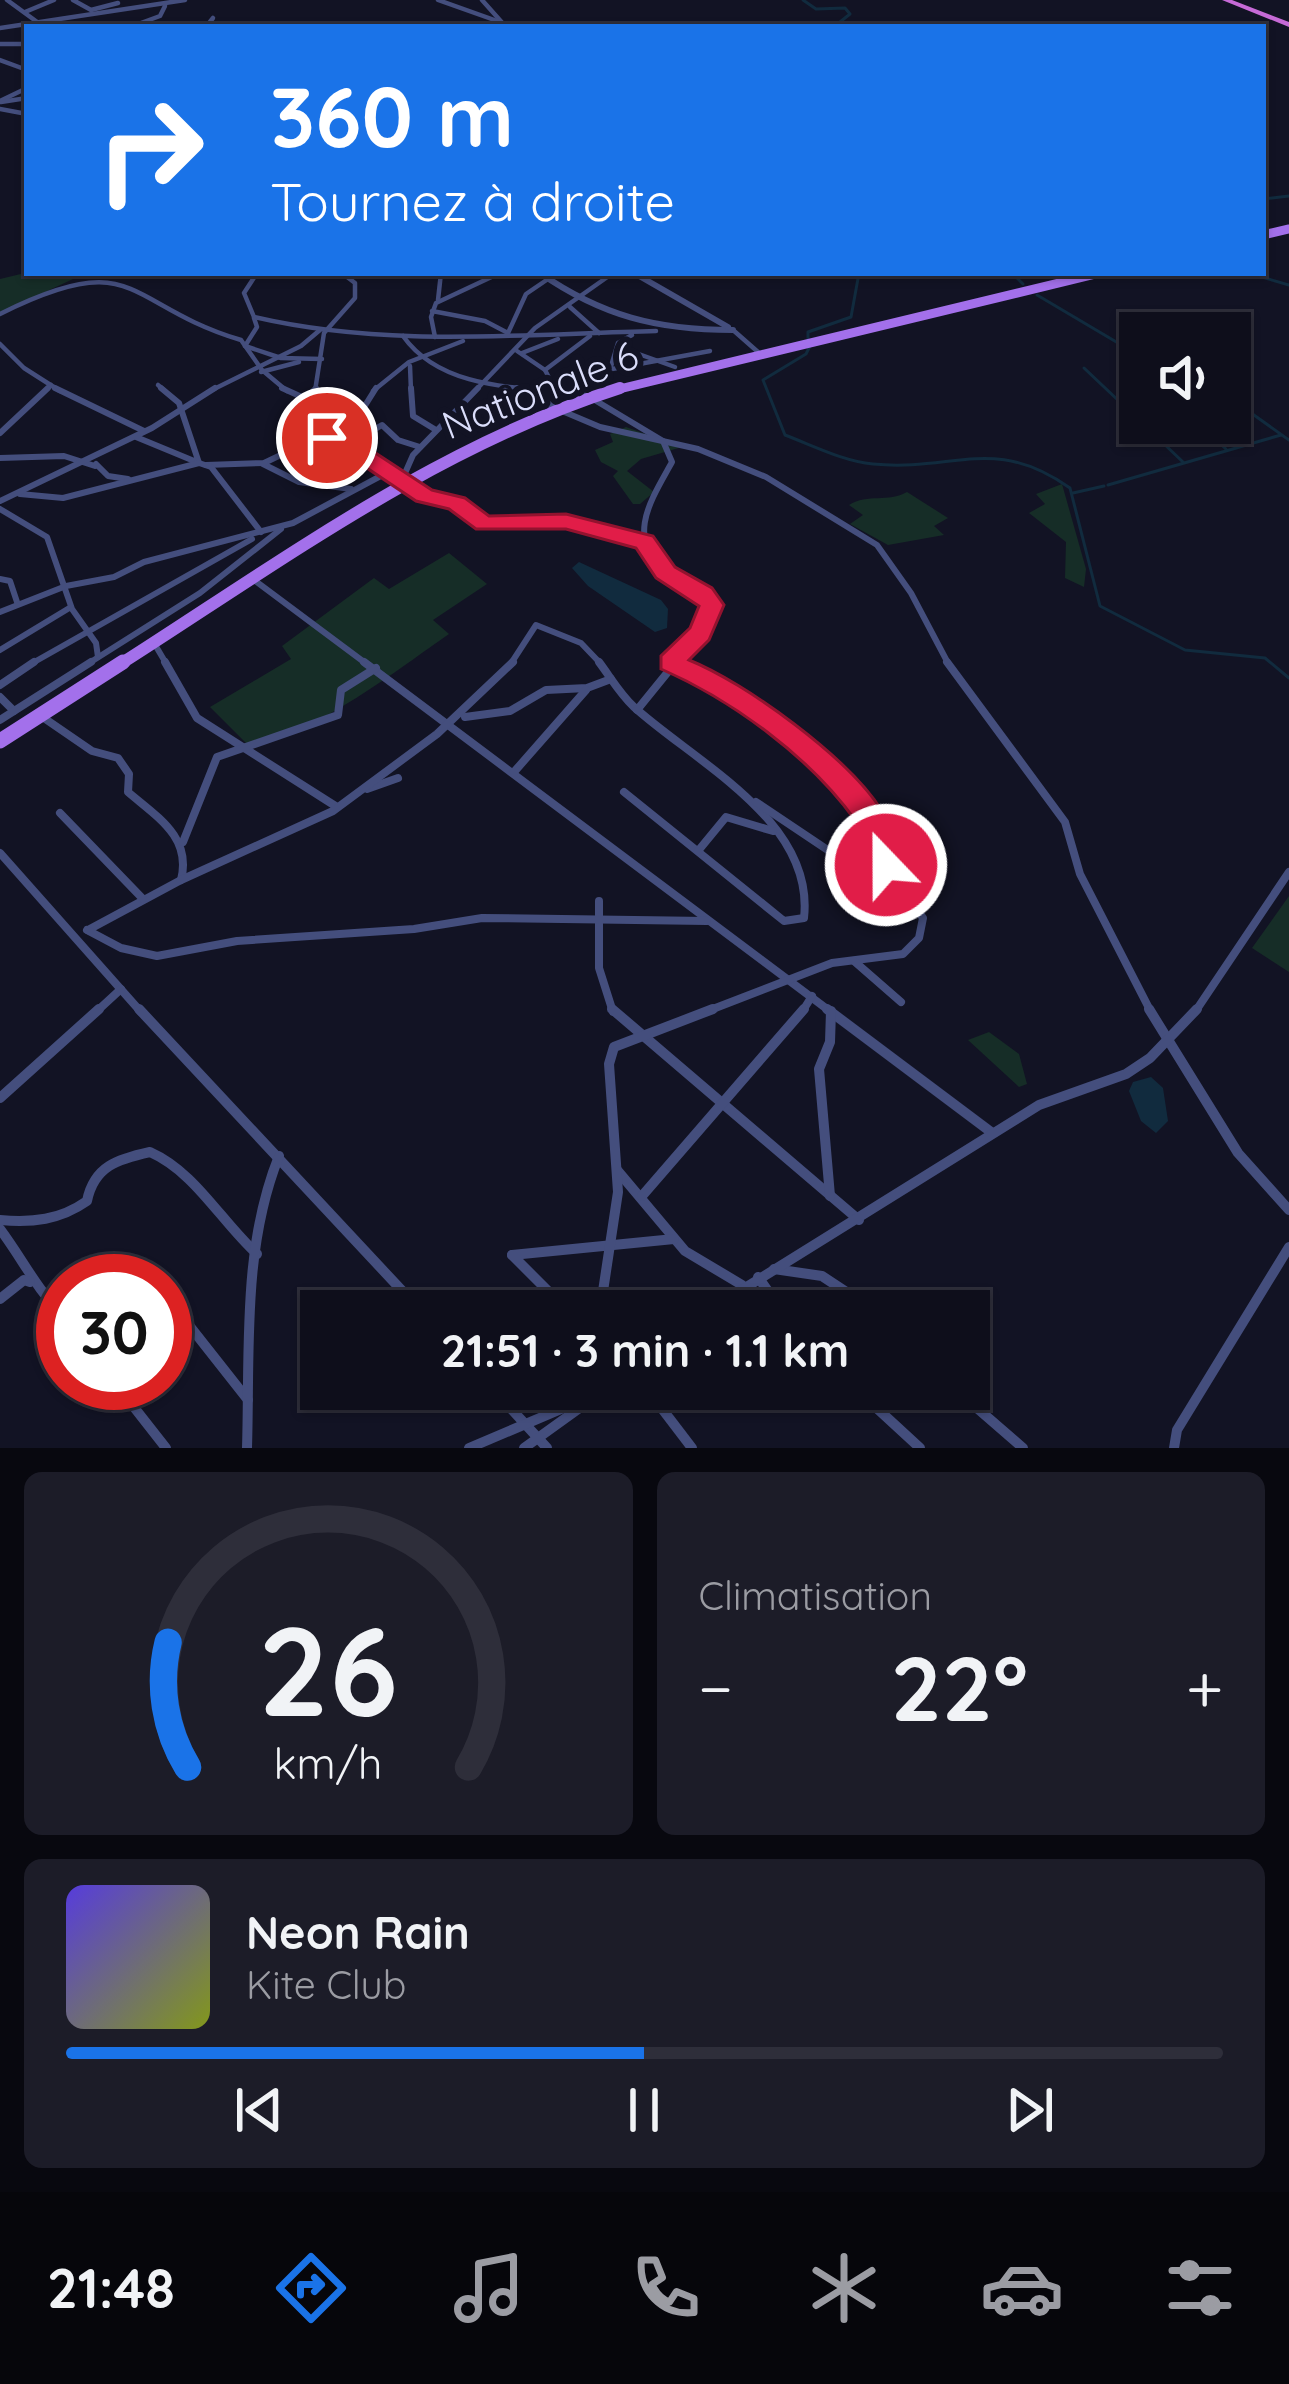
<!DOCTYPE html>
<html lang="fr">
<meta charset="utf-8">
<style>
body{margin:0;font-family:Quicksand,sans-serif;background:#1c1c28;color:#f1f3f6;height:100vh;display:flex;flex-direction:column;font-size:45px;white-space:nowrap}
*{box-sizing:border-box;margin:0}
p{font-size:39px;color:#9b9ca3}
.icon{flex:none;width:66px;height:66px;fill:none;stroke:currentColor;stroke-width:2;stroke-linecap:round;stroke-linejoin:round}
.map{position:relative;height:1448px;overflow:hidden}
.side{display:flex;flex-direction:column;gap:24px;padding:24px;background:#08080f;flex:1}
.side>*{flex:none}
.banner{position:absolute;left:24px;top:24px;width:1242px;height:252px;border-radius:0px;box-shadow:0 3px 9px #0004,0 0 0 3px #2e2e3a;background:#1a73e8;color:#fff;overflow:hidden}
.fabs{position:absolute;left:1119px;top:312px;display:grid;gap:24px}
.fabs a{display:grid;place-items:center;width:132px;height:132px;border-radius:0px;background:#0e0e1b;box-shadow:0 3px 9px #0004,0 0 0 3px #2e2e3a;font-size:60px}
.speed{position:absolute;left:36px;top:1254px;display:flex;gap:24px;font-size:60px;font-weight:700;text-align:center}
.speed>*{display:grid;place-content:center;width:156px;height:156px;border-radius:50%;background:#0e0e1b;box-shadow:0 3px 9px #0004,0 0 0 3px #2e2e3a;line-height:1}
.speed .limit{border:18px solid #d22;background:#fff;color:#111}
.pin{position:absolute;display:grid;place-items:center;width:102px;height:102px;color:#fff;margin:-51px;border:6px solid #fff;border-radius:50%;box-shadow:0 3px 12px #0007}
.me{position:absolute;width:132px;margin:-66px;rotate:338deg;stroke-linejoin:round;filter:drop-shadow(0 0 9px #0008)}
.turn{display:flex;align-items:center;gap:42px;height:252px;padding:0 48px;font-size:54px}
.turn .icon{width:156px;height:156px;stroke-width:2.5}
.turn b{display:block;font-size:84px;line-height:102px}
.big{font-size:90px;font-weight:700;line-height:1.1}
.side .card{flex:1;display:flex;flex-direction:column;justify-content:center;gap:18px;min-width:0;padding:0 42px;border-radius:18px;background:#1c1c28}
.side .dial{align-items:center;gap:0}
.dial svg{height:312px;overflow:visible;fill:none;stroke:#2e2e3a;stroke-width:7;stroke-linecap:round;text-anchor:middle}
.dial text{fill:#f1f3f6;stroke:none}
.song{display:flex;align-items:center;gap:36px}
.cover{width:144px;height:144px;border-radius:18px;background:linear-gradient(135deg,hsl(250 70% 55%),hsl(70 70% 35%))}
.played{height:12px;border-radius:6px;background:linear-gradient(90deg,#1a73e8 50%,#2e2e3a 50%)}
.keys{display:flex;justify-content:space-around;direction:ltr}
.heat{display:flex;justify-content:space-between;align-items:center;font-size:66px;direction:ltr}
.side .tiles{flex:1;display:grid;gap:24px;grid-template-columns:1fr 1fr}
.card:last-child{grid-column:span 2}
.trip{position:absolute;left:300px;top:1290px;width:690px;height:120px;border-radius:0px;background:#0e0e1b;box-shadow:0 3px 9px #0004,0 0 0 3px #2e2e3a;font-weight:700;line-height:120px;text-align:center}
.menu{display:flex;height:192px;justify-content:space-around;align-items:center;background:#06060b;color:#9b9ca3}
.menu .icon{width:84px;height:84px}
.menu .current{color:#1a73e8}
.menu b{font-size:54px;color:#f1f3f6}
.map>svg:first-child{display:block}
.green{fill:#162d27}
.water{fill:#112b3e}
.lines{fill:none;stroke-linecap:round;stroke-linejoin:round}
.stream{stroke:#112b3e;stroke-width:3}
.minor-far3{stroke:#444e7d;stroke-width:4.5}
.minor-far2{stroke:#444e7d;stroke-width:6}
.minor-far1{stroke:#444e7d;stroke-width:8}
.minor{stroke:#444e7d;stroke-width:10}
.tertiary-far1{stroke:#444e7d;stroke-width:4.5}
.tertiary{stroke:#444e7d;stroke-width:6}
.primary-far2{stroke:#a370eb;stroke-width:9}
.primary-far1{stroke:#a370eb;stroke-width:12}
.primary{stroke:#a370eb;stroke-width:15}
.trunk{fill:#c66ad6;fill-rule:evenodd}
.route{fill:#e11d48;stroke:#92132f;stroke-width:3}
.labels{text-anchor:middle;stroke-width:12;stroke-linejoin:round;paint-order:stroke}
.street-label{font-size:39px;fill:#daddfa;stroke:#121324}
</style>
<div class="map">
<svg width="1289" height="1448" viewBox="0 0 1289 1448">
<rect width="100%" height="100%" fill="#121324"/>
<g class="green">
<path d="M25,273H86L0,313V279Z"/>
<path d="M626,427L682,447L641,459L627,471L654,492L640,504H633L613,476L618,471L601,462L595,450L613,442L610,434Z"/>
<path d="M1062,484L1086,569L1084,587L1065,578L1066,542L1029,513L1045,504L1036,494Z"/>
<path d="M907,492L948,518L934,526L944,535L888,545L850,524L863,515L849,505C868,493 888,503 907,492Z"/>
<path d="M449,553L487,584L433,620L449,634C398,669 308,741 246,743L210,707L291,659L282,646L374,578L389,589Z"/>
<path d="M1289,896V972L1252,948Z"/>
<path d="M989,1032L1019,1054L1027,1084L1019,1087L968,1040Z"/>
</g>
<g class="water">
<path d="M579,562L661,600L668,609L667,628L655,632L588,586L572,568Z"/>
<path d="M1151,1077L1163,1088L1168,1121L1156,1133L1141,1121L1129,1091L1133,1082Z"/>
</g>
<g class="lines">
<g class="stream">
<path d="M803,0L816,9L845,8L850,14L840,22L855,27"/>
<path d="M1263,199L1289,196"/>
<path d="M1012,273L1023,284"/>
<path d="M1248,273L1289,285"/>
<path d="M1037,295L1140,356"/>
<path d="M808,338V332L851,317L859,273"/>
<path d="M811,344L806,354L763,380L785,435C814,446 843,461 873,464C955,472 993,434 1070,488L1100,606L1185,650L1265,658L1289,678"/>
<path d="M1084,368L1140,421"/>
<path d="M1230,398L1289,440"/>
<path d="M1142,423L1183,462"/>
<path d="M1197,423L1226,449"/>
<path d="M1108,485L1281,435"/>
<path d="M1073,493L1104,486"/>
</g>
<g class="minor-far3">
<path d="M73,0L91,10L118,3"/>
<path d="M438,0L500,22"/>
<path d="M25,12L54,0"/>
<path d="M130,27L160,16L165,6"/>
<path d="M206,27L213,18"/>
<path d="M0,28L185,0"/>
<path d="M0,44H27"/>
<path d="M0,60L27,70"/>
<path d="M0,101L27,88"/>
<path d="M1,102L27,98"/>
<path d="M0,109L27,114"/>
<path d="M257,273L244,293L254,317C387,348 521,334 656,331"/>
<path d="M438,300L441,273"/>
<path d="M570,307L599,333"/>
<path d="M432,311L485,321L508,333L526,294L548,279"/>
<path d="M0,314C138,245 124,305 241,340L262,370L287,391"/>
<path d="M254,318L257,327L245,346L281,358L322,359"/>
<path d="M733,330L758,352"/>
<path d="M403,336C437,384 502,387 556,391"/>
<path d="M435,337L431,317L436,303L500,273"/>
<path d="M0,344L24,368L60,391"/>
<path d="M619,347L675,367"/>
<path d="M517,351L545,370L556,391"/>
<path d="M522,353L558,339"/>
<path d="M410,366L411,391"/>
<path d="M612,369L710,351"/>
<path d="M545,370L590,336"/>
<path d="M261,372L299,362"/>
<path d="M158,385L165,391"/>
<path d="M605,386L618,343L632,335"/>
<path d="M45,391L51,385"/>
<path d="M210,391L301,346L320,330"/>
<path d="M315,391L324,333L355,298V283L342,273"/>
<path d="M373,391L409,362L463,341"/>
<path d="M475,391L535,328L613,273"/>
</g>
<g class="minor-far2">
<path d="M55,388L144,431"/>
<path d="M282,388L326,408L362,405"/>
<path d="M411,388L413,416L436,430"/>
<path d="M517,388L583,393L663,441L672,462C651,500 625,537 665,573C680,586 700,588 712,605L700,634L673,665"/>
<path d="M555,388L548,404L555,408L600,427L698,449L766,477L877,545L911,593L949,665"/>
<path d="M322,430L425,496L457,503L484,523L566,522L643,541"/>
<path d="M0,433L48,388"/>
<path d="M136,437L199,463L179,403L161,388"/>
<path d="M355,438L356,420L376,388"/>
<path d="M310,441L286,418L316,388"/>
<path d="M0,458L64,456L95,466"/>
<path d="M96,464L108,476L128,479"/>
<path d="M263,464L299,482L351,489"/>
<path d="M206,465L264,463L310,441L360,438L382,425L398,440L420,447"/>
<path d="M402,480L413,455L478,388"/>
<path d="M20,494L63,498L199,463L211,467L261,532"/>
<path d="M0,501L152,428L215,388"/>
<path d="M0,509L47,537L72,609L96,643L98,657"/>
<path d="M0,579L10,581L17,602"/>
<path d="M254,580L368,665"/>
<path d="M0,612L66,586L114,577L144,562L293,523L390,471"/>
<path d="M154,643L167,665"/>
<path d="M0,650L71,607"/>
<path d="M671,662L678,665"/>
<path d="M29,665L252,539"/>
<path d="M86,665L200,593L281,529"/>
<path d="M510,665L536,625L581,643L602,665"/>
</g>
<g class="minor-far1">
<path d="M165,662L197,718L337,807"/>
<path d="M364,662L831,1012"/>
<path d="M599,662C611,678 620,694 634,707C696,763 815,821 804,918L784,921L624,792"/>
<path d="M672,662L714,681L808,752L871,817L886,865L923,918L919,938L903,954L832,963L705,1012"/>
<path d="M947,662L1065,822L1080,874L1151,1012"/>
<path d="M0,685L34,662"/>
<path d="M0,697L14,711"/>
<path d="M637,710L676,662"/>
<path d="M41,716L92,751L118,758L129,774L128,792C157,817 192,837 181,880L88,930"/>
<path d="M465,717L510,711L546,690L587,688L611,679"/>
<path d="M0,720L91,662"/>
<path d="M514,772L586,690"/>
<path d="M367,789L398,778"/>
<path d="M756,802L865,875L901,892"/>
<path d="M60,813L143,899"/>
<path d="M183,842L217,757L338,715L341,690L376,668"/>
<path d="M698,851L726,817L773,831"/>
<path d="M0,853L141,1012"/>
<path d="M181,880L333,811L437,734L513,662"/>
<path d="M599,901V968L613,1012"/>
<path d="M87,930L121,948L157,956L237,941L414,929L482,918L707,921"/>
<path d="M854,961L901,1002"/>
<path d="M96,1012L121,989"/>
<path d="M802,1012L812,996"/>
<path d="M1195,1012L1289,872"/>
</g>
<g class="minor">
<path d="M139,1009L421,1311"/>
<path d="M612,1009L859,1220"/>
<path d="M827,1009L991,1132"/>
<path d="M1149,1009L1238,1153L1289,1210"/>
<path d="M0,1098L99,1009"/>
<path d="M617,1170L685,1251L742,1285"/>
<path d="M642,1196L804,1009"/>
<path d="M830,1196L819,1069L830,1042L831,1011"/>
<path d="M0,1220C32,1223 60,1220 87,1201C94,1166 118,1159 150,1152C195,1172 220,1220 257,1254"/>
<path d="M0,1229C23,1260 36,1288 63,1316"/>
<path d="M512,1255L674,1239"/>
<path d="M512,1255L568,1311"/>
<path d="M774,1269L822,1276L875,1311"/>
<path d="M758,1277L782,1311"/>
<path d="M166,1296L248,1400"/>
<path d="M0,1299L24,1280L30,1282"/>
<path d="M600,1311L618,1192L609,1064L614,1047L713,1009"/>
<path d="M708,1311L1039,1105L1126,1074L1150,1058L1197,1009"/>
<path d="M115,1383L166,1448"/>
<path d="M493,1389L547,1448"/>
<path d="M647,1389L692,1448"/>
<path d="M856,1389L920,1448"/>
<path d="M955,1389L1023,1448"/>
<path d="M247,1448C250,1351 242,1248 279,1156"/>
<path d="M469,1448L594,1395"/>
<path d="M524,1448L606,1389"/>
<path d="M1174,1448L1177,1430L1289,1247"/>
</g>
<g class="tertiary-far1">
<path d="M7,0L44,27"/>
<path d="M482,0L506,27"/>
</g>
<g class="tertiary">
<path d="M540,273C602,316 657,330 733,330"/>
<path d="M634,273L728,327"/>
</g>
<g class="primary-far2">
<path d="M1263,235L1289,229"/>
<path d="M611,391L1100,273"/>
</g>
<path class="primary-far1" d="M119,665C279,563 437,446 620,388"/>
<path class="primary" d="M0,741L123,662"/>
<path class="trunk" d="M1222,0H1232L1289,22V27Z"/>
</g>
<path class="route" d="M327,431L348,435L432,490L465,498L489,516L566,514L653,536L675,567L712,588L724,605L709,640L689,660C746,683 849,758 882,811C892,826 895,848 901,865L897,874H875C867,857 866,835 855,820C810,757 732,700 661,669V656L690,628L699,606L656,578L636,548L566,529H476L449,509L416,501L334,446L319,442V433Z"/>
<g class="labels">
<g class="street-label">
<text transform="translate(540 390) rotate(-21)" y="14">Nationale 6</text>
</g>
</g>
</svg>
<div class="fabs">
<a><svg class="icon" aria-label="sound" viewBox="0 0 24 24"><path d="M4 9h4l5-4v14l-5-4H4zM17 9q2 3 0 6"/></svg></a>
</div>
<div class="speed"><div class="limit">30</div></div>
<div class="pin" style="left:327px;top:438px;background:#d93025"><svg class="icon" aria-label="arrive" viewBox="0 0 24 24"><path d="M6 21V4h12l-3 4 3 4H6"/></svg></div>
<svg class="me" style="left:886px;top:865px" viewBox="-20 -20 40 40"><circle r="17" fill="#e11d48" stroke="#fff" stroke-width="3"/><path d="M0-11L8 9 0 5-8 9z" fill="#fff"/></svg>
<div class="trip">21:51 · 3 min · 1.1 km</div>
<div class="banner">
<div class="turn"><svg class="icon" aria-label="right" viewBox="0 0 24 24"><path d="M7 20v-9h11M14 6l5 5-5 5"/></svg><div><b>360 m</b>Tournez à droite</div></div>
</div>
</div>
<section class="side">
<div class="tiles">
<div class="card dial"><svg viewBox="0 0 100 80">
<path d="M14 69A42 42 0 1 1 86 69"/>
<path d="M14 69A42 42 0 0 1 9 37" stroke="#1a73e8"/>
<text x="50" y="56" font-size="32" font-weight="700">26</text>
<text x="50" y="72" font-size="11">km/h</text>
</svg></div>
<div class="card"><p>Climatisation</p>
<div class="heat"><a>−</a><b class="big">22°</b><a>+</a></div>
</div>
<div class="card">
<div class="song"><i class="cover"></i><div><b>Neon Rain</b><p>Kite Club</p></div></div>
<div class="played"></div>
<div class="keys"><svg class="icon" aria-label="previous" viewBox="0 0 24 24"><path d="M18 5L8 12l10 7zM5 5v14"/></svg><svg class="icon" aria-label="pause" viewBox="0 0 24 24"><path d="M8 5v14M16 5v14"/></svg><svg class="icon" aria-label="next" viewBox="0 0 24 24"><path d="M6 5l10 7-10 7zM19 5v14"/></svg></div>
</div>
</div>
</section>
<nav class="menu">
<b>21:48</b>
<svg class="icon current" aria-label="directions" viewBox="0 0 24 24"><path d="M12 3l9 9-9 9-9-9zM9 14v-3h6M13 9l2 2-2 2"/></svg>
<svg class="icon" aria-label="music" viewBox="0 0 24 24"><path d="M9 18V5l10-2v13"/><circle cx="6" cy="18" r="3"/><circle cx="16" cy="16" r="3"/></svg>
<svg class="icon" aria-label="phone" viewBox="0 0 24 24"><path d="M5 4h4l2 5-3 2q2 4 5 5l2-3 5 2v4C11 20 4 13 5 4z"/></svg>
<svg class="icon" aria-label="climate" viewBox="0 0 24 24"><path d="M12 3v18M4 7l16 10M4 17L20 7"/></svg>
<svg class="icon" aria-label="car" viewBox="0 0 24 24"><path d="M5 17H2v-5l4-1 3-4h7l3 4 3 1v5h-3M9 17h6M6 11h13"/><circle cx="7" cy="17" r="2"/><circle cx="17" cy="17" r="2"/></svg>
<svg class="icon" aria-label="filters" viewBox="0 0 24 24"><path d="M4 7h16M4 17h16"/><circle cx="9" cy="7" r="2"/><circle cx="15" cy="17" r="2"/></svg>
</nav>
